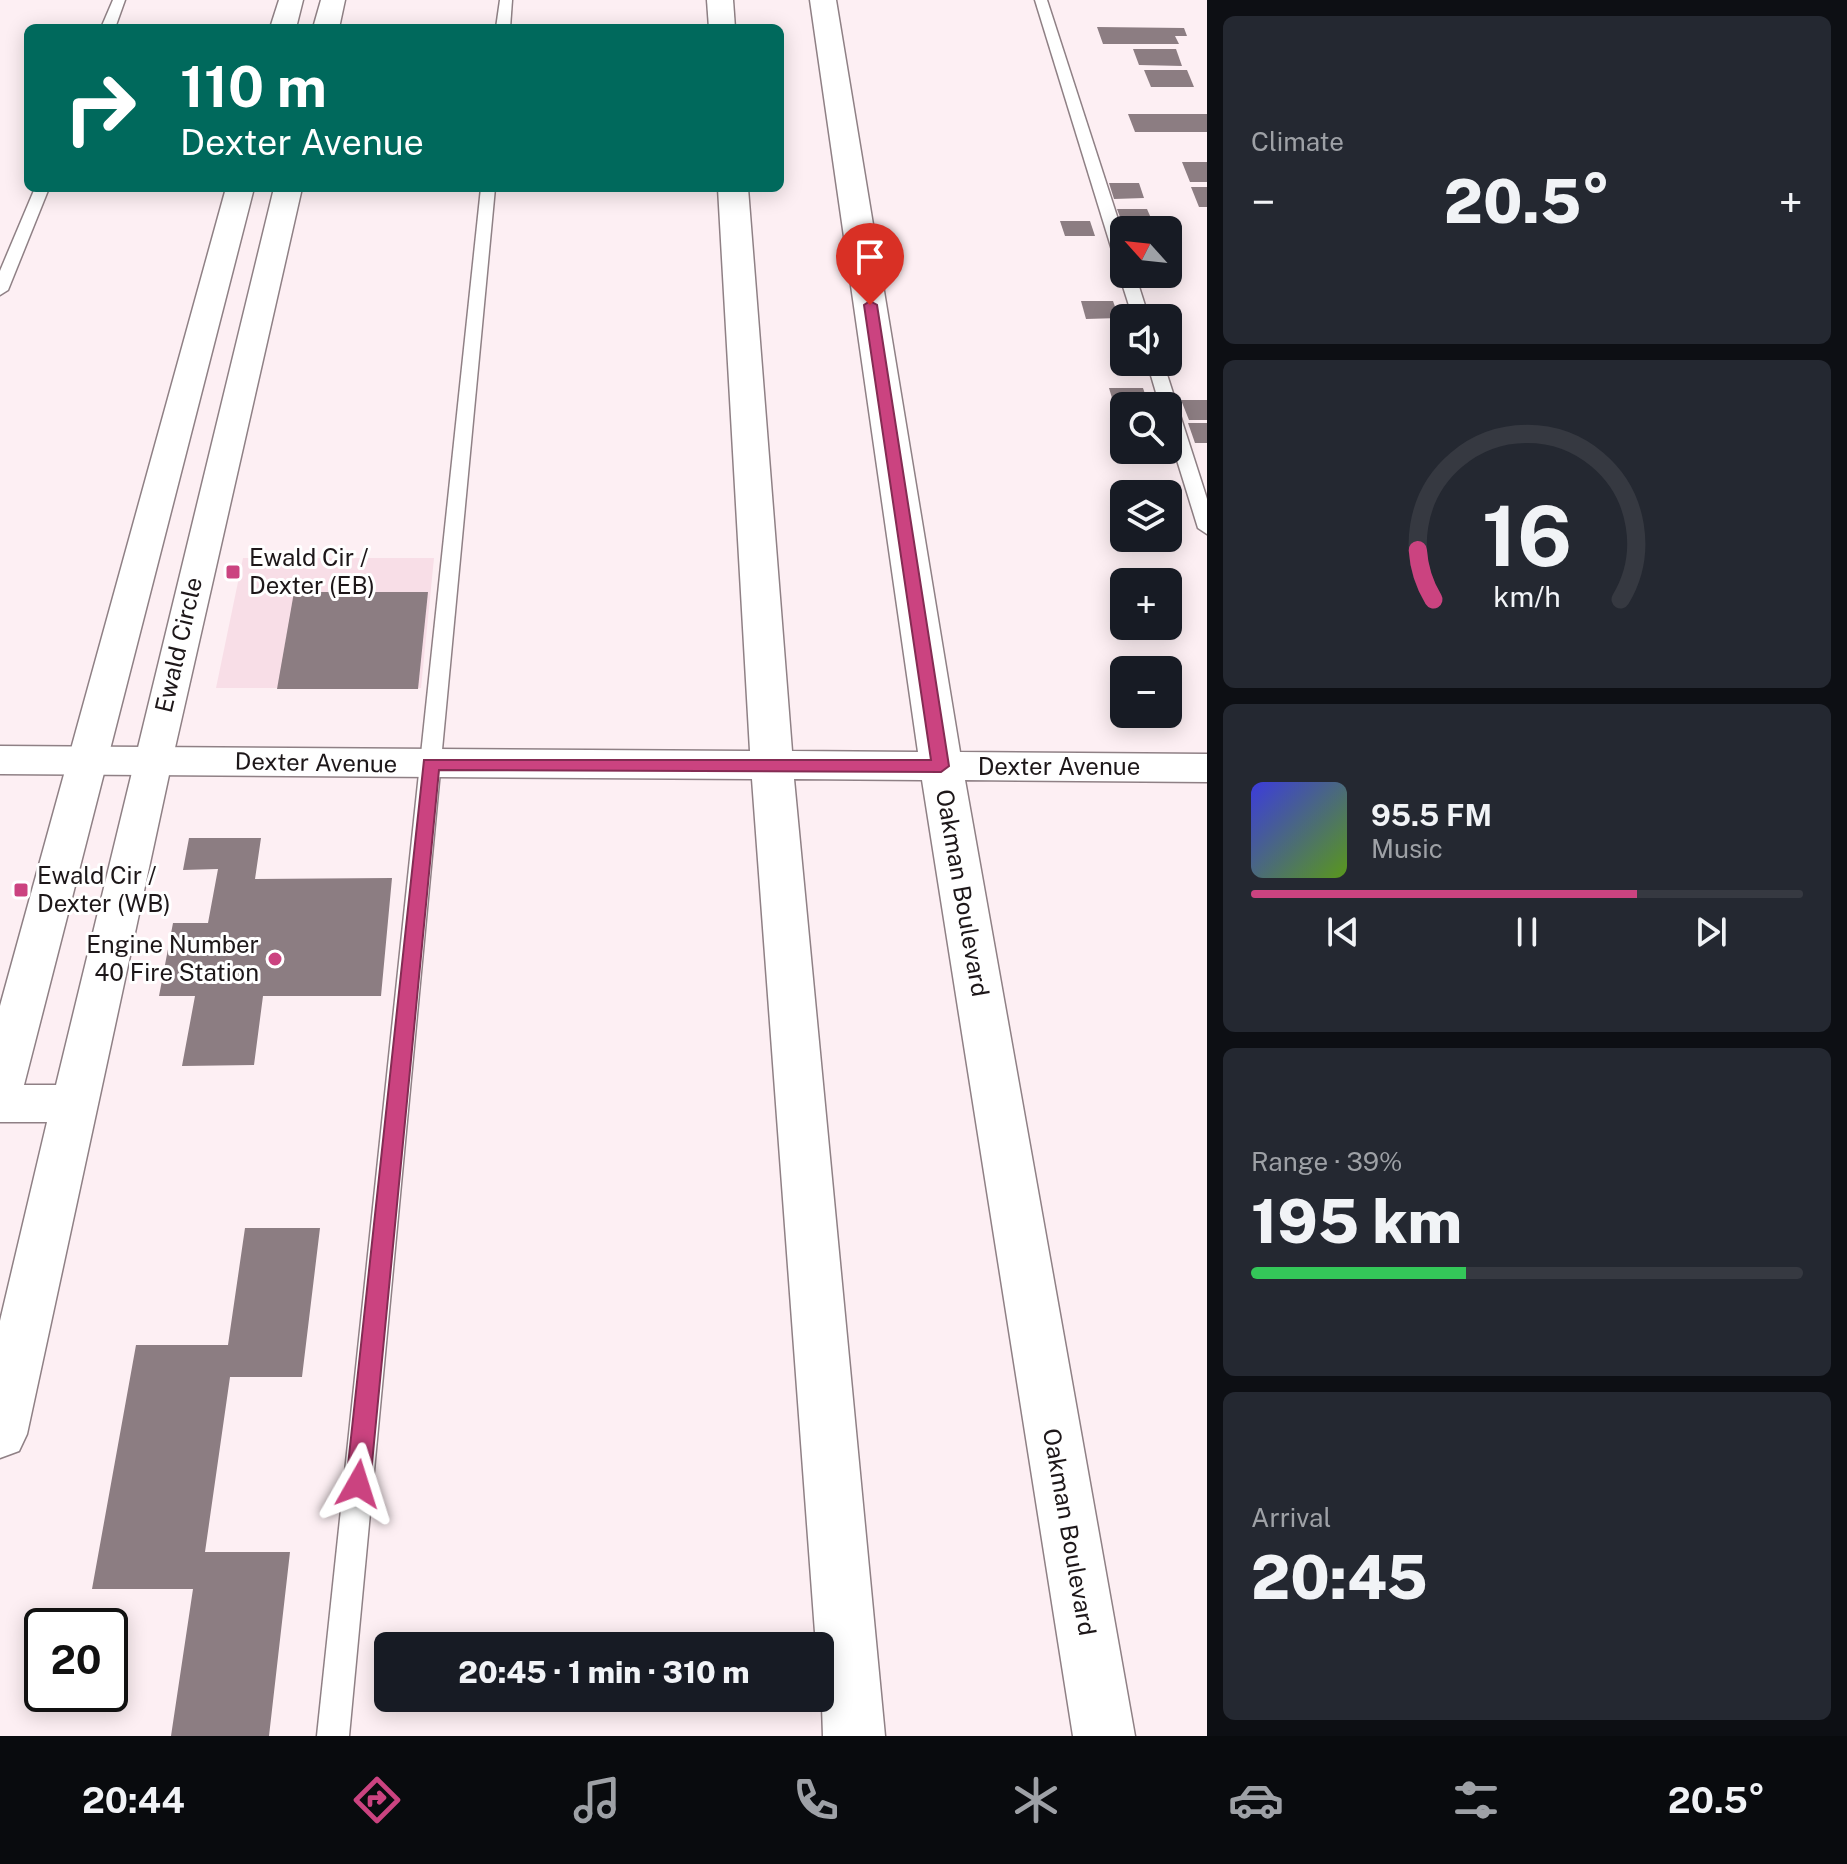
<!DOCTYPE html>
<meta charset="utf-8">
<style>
body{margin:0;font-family:"Public Sans",sans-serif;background:#242831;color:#f1f3f6;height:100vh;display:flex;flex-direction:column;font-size:30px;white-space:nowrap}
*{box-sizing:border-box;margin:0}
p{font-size:26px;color:#9ea1a6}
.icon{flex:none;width:44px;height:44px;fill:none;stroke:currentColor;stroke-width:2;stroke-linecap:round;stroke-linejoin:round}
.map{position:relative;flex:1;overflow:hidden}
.details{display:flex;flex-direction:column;gap:16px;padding:16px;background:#0d0f14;width:640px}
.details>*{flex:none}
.hud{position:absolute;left:24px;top:24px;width:760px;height:168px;border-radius:12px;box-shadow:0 4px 20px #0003;background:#00695c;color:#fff;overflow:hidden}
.needle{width:52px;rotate:297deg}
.controls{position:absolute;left:1110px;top:216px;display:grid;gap:16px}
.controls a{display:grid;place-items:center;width:72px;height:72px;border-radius:12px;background:#171b24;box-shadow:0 4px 20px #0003;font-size:40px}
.speed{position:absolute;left:24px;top:1608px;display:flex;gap:16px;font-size:40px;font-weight:700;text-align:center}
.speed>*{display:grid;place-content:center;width:104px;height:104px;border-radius:50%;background:#171b24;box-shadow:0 4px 20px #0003;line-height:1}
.speed .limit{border:4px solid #111;border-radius:12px;background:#fff;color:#111}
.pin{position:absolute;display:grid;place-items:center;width:68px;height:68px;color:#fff;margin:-82px -34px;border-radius:50% 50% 50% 0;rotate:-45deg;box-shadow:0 0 8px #0007}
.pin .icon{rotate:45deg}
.me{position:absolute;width:88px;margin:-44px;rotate:6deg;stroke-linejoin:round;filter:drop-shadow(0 0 6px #0008)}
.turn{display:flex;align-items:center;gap:28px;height:168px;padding:0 24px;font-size:36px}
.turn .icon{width:104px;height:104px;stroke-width:2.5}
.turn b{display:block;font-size:56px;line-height:68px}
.big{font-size:60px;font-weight:800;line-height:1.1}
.details .widget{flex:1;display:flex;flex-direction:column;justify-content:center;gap:12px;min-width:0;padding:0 28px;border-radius:12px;background:#242831}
.details .dial{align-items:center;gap:0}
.dial svg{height:208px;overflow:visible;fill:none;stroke:#363941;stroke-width:7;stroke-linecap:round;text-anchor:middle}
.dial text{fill:#f1f3f6;stroke:none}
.song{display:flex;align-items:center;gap:24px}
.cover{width:96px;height:96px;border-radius:12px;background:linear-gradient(135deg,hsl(240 70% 55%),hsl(90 70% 35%))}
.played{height:8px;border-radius:4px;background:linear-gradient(90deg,#cb4380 70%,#363941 70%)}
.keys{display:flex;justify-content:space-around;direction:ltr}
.heat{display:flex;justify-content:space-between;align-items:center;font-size:44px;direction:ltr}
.charge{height:12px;border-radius:6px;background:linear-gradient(90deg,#34c759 39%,#363941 0)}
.trip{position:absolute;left:374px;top:1632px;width:460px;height:80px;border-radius:12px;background:#171b24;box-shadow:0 4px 20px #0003;font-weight:800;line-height:80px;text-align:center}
.menu{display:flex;height:128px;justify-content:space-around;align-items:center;background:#090b0e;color:#9ea1a6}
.menu .icon{width:56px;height:56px}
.menu .on{color:#cb4380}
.menu b{font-size:36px;color:#f1f3f6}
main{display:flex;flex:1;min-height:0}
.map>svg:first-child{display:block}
.built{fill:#f8dee7}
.building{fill:#8c7d82}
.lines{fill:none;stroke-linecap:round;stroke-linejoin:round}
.lane-casing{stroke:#8f8085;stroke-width:3}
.street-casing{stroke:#8f8085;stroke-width:3}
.secondary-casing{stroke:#8f8085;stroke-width:3}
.lane{fill:#fff;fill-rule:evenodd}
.street{fill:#fff;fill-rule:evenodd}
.secondary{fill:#fff;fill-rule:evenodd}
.route{fill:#cb4380;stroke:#842c53;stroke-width:2}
.poi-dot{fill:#cb4380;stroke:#fff;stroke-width:3}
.labels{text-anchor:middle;stroke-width:6;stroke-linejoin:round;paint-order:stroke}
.poi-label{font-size:24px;fill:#1d1719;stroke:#fff;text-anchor:start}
.street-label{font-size:24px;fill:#1d1719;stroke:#fff}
</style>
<main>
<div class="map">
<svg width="1207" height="1736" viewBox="0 0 1207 1736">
<rect width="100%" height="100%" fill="#fdeff3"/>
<path class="built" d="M243,558H434L421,688H216Z"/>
<g class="building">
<path d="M1097,27L1184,28L1187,36H1175L1179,44H1103Z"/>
<path d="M1133,49H1176L1182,66L1139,65Z"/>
<path d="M1144,70H1187L1194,87H1151Z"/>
<path d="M1128,114H1207V132H1135Z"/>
<path d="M1182,162H1207V182H1190Z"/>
<path d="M1109,183H1139L1144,198L1114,199Z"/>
<path d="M1191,187H1207V207H1199Z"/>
<path d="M1117,209H1147L1154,225H1123Z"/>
<path d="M1060,221H1090L1095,236H1065Z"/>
<path d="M1168,268L1173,279L1141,280L1139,274H1168Z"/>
<path d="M1081,301H1113L1119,318L1086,319Z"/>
<path d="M1109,388H1143L1149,406L1115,408Z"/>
<path d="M1181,400H1207V420H1189Z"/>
<path d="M1188,423H1207V443H1195Z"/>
<path d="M1127,450H1162L1165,456L1129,457Z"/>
<path d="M294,592H428L418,689H277Z"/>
<path d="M189,838H261L255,879L392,878L381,996H263L254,1065L182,1066L195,996H159L173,923H208L218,869L183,870Z"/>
<path d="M245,1228H320L302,1377H230L205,1552H290L269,1736H171L193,1589H92L136,1345H228Z"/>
</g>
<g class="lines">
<defs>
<g id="lane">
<path d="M113,0H125L115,28H101Z"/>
<path d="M500,0H512L510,28H496Z"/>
<path d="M1035,0H1047L1124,238V268L1116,263Z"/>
<path d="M35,188H49L8,290L0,295V271Z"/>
<path d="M481,188H495L349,1736H317Z"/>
<path d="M1124,270V274H1135L1149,318H1133L1119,274Z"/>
<path d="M1147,362H1163L1207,499V534L1198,528L1168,431V406H1160Z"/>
</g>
<g id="street">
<path d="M279,0H303L296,28H270Z"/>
<path d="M321,0H345L339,28H313Z"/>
<path d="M226,188H254L24,1085H56L274,188H302L172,761L27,1434L19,1451L0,1458V1321L47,1122H0V1006Z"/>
</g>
<g id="secondary">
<path d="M707,0H733L735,28H709Z"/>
<path d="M810,0H836L960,752L1207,754V782L965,780L1135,1736H1073L922,780L794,779L885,1736H823L820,1646H816L752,779L0,774V746L750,751L718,188H748L792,751L918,752Z"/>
</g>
</defs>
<use href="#lane" class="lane-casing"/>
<use href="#street" class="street-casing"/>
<use href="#secondary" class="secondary-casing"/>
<use href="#lane" class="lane"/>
<use href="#street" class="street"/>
<use href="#secondary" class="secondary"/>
</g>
<path class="route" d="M870,301L877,305L949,766L941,772L439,770L370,1484L367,1492L358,1495L350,1492L346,1484L424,760H931L864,305Z"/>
<g class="poi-dot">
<rect x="225" y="564" width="16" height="16" rx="4"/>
<rect x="13" y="882" width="16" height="16" rx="4"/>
<circle cx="275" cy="959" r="8"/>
</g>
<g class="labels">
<g class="poi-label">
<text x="249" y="566">Ewald Cir /<tspan x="249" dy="28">Dexter (EB)</tspan></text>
<text x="37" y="884">Ewald Cir /<tspan x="37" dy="28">Dexter (WB)</tspan></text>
<text x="259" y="953" text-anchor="end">Engine Number<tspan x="259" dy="28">40 Fire Station</tspan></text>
</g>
<g class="street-label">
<text transform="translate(179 645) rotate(-77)" y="8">Ewald Circle</text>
<text transform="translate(316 763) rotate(1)" y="8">Dexter Avenue</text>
<text x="1059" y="775">Dexter Avenue</text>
<text transform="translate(962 893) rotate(80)" y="8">Oakman Boulevard</text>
<text transform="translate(1069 1532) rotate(80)" y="8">Oakman Boulevard</text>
</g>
</g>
</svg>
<div class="controls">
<a><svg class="needle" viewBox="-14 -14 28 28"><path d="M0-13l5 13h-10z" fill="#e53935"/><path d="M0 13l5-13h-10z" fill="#9ea1a6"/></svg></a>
<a><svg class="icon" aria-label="sound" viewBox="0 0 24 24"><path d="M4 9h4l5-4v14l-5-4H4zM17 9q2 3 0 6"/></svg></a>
<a><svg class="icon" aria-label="search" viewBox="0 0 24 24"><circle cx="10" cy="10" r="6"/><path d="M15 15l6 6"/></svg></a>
<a><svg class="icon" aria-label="layers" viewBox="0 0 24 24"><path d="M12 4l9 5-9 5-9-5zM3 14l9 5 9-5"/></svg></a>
<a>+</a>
<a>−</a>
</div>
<div class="speed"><div class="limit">20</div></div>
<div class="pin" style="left:870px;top:305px;background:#d93025"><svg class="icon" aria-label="arrive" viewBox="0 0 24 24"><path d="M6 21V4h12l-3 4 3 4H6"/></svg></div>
<svg class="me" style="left:358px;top:1484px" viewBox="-20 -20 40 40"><path d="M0-17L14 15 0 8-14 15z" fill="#cb4380" stroke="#fff" stroke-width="4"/></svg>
<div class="trip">20:45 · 1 min · 310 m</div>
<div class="hud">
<div class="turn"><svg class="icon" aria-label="right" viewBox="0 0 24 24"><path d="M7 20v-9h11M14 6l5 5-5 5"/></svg><div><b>110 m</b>Dexter Avenue</div></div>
</div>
</div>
<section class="details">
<div class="widget"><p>Climate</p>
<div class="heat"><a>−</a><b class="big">20.5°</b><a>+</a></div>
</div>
<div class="widget dial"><svg viewBox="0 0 100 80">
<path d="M14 69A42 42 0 1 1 86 69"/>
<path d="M14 69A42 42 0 0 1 8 50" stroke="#cb4380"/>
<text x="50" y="56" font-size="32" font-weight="700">16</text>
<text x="50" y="72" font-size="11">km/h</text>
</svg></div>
<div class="widget">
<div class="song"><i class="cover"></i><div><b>95.5 FM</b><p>Music</p></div></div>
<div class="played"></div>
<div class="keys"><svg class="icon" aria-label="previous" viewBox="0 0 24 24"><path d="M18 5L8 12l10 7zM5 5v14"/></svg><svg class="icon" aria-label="pause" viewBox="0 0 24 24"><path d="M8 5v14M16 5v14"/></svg><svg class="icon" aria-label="next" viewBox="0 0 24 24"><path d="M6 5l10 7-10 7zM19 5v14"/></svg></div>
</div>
<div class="widget"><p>Range · 39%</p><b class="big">195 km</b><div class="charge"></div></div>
<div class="widget"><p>Arrival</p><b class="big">20:45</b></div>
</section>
</main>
<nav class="menu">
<b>20:44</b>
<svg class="icon on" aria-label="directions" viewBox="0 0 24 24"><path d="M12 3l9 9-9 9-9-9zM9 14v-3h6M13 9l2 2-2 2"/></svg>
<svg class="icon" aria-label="music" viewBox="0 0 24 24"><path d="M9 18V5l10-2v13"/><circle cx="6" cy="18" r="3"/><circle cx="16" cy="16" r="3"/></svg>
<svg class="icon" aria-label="phone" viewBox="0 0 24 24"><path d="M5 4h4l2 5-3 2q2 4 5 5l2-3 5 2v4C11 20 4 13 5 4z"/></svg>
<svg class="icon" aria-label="climate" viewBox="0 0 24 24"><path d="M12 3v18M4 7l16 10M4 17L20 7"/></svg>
<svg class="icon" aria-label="car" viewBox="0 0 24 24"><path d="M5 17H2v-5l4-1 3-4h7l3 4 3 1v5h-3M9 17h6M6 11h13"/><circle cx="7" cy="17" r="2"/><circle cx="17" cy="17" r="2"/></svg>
<svg class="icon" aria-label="filters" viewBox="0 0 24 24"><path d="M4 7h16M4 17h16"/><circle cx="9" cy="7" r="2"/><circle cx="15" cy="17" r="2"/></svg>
<b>20.5°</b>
</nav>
